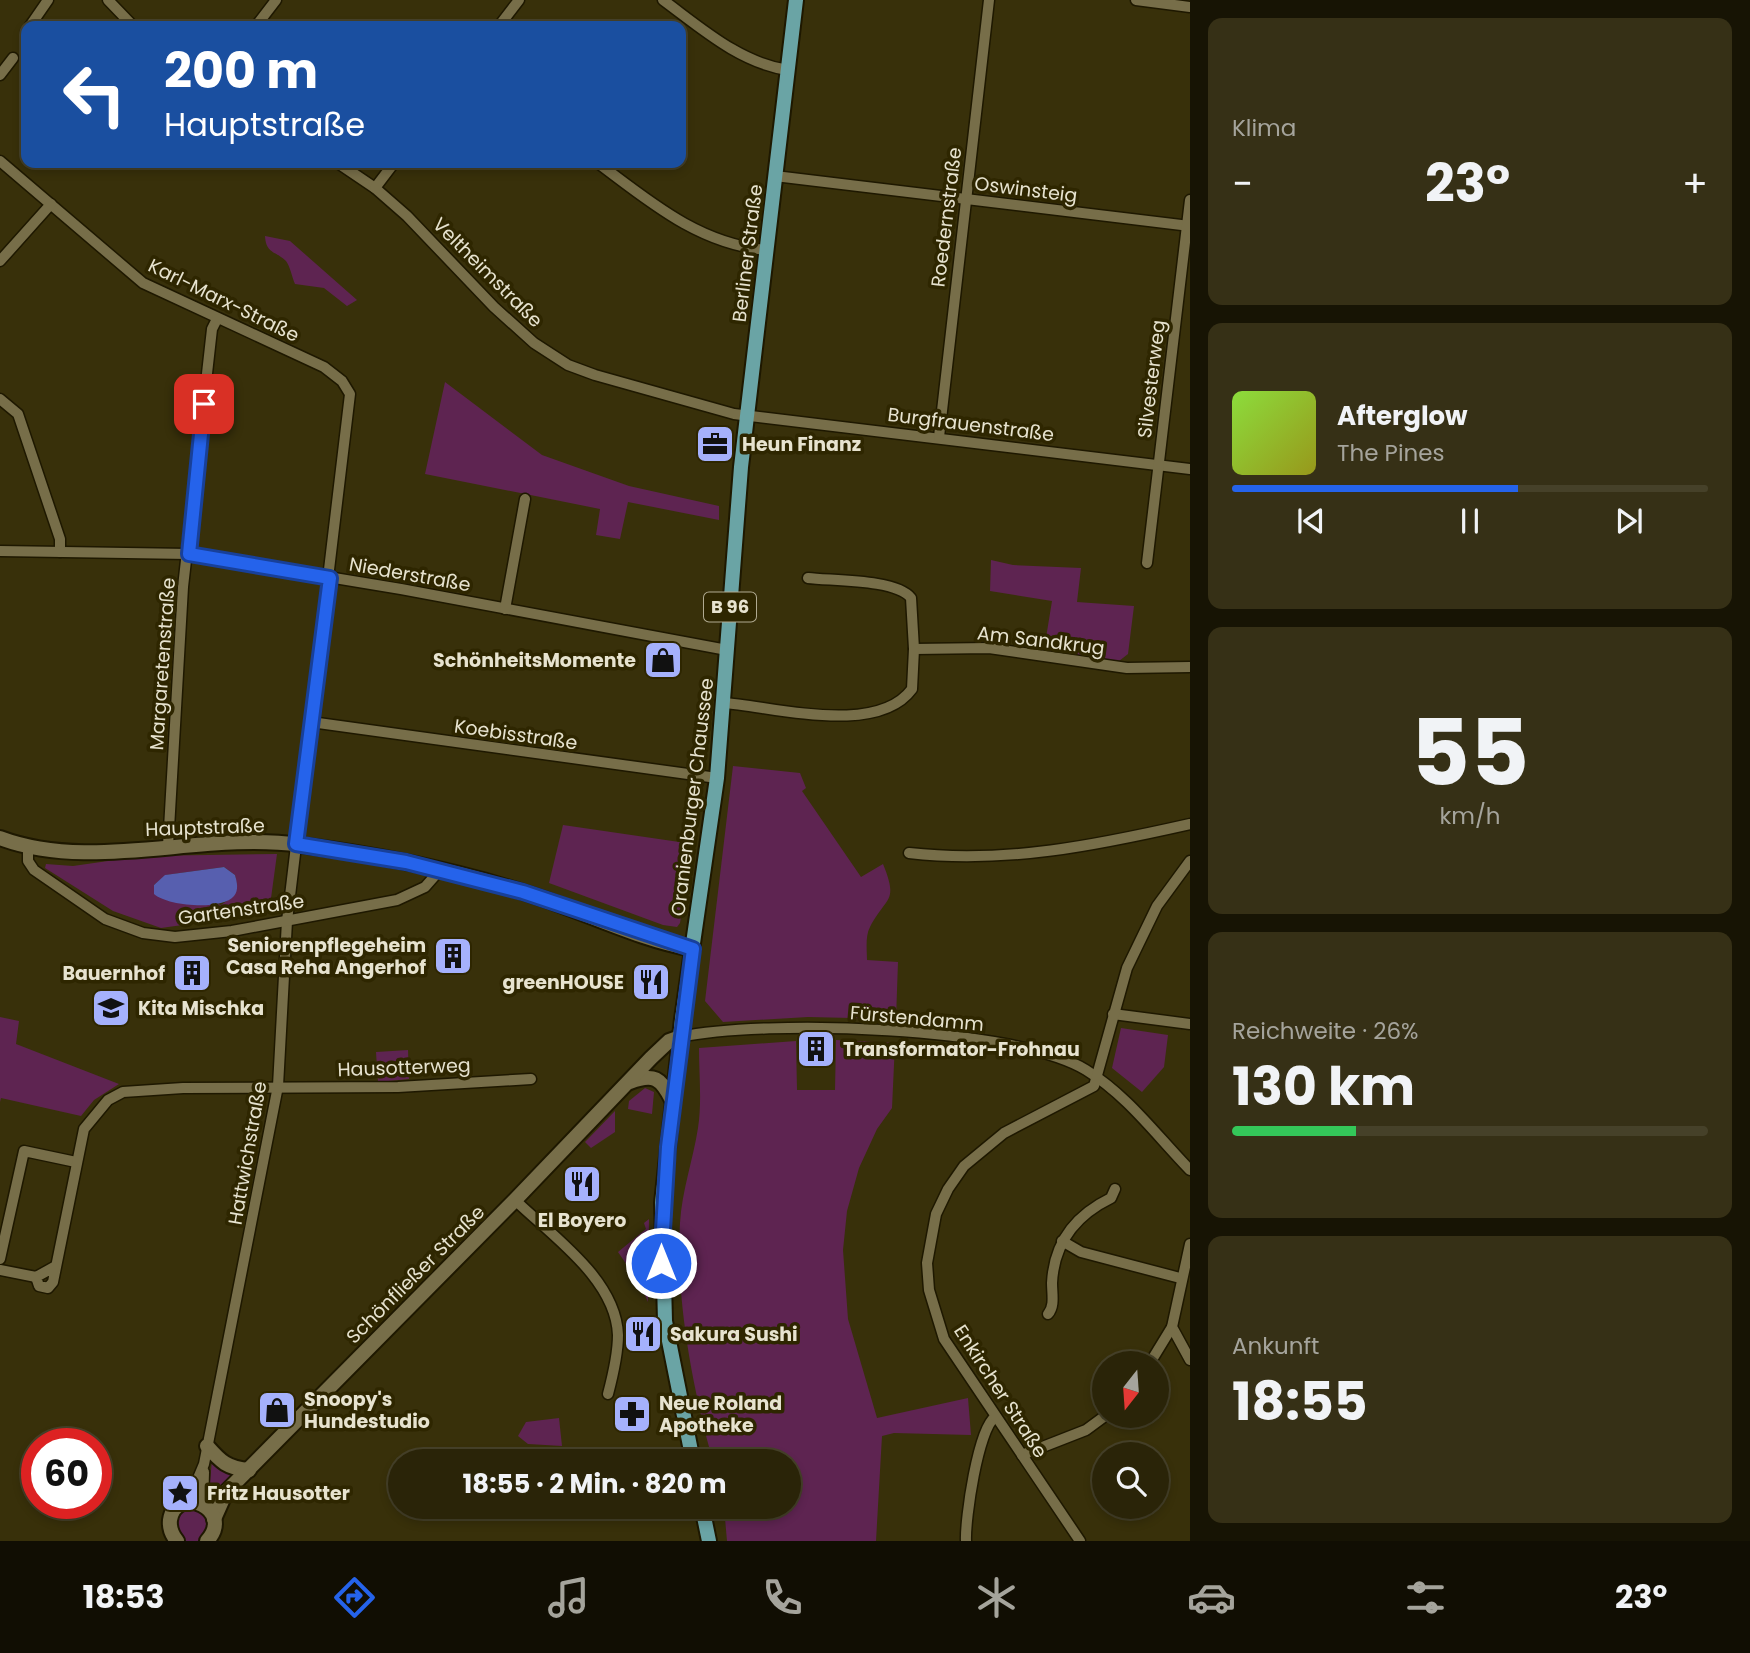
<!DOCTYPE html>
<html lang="de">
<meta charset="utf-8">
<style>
body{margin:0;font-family:Poppins,sans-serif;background:#363016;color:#f1f3f6;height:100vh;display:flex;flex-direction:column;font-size:26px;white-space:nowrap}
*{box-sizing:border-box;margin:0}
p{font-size:23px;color:#a5a49c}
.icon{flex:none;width:38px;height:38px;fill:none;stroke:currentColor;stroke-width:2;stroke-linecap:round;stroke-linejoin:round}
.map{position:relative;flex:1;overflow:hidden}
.drawer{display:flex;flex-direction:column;gap:18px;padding:18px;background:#171404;width:560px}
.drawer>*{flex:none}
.hud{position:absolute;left:21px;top:21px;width:665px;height:147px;border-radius:14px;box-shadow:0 4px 10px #0003,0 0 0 2px #464129;background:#1a4fa0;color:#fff;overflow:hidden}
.needle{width:46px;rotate:197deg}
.fabs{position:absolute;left:1092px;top:1351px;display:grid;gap:14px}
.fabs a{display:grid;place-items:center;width:77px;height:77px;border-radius:50%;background:#2a2408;box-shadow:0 4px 10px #0003,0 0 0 2px #464129;font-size:35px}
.speed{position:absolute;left:21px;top:1428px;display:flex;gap:14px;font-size:35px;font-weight:700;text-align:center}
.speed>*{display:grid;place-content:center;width:91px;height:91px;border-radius:50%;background:#2a2408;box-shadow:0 4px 10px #0003,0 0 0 2px #464129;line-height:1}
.speed .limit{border:10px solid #d22;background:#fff;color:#111}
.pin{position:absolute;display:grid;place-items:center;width:60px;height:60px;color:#fff;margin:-30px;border-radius:14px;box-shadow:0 4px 10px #0006}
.me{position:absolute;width:77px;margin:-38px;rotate:0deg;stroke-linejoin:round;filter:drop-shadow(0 0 5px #0008)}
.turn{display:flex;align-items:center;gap:24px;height:147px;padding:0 28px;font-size:32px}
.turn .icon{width:91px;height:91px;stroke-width:2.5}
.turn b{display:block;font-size:49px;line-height:60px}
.big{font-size:52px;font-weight:700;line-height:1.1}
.drawer .widget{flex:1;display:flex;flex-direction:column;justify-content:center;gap:10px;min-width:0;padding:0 24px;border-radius:14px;background:#363016}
.drawer .dial{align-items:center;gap:0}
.dial b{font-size:91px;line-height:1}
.song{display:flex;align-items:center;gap:21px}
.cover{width:84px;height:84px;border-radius:10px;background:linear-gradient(135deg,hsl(90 70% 55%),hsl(60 70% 35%))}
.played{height:7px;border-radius:4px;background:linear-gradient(90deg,#2563eb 60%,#464129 60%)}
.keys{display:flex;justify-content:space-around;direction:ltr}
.heat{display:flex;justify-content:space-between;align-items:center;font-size:38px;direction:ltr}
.charge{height:10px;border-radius:5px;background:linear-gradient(90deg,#34c759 26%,#464129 0)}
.trip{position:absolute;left:388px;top:1449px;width:413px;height:70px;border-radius:35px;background:#2a2408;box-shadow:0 4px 10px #0003,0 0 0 2px #464129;font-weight:700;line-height:70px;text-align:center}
.tabs{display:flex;height:112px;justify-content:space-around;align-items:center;background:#110e03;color:#a5a49c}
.tabs .icon{width:49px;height:49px}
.tabs .on{color:#2563eb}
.tabs b{font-size:32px;color:#f1f3f6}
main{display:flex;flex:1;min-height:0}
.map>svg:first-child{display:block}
.green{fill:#5e2451;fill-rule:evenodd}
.water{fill:#575faf}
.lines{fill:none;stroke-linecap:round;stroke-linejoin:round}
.street-casing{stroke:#1e1800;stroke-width:13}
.secondary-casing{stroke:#1e1800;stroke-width:18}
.primary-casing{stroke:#1e1800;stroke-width:18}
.street{stroke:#776e49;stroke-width:10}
.secondary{stroke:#776e49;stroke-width:14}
.primary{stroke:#6aa4a5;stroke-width:14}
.route-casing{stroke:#184099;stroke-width:18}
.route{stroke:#2563eb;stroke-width:12}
.labels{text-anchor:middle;stroke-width:7;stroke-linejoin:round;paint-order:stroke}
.shield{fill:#2e2600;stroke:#b0aa91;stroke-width:2}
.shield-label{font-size:18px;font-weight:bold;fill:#e7e3cf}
.street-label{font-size:19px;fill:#e7e3cf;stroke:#2e2600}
.poi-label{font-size:19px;font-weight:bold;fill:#e7e3cf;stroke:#2e2600;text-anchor:start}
</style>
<main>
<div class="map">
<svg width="1190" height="1541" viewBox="0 0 1190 1541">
<rect width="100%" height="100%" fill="#38300a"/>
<g class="green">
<path d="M265,236L290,241L357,300L347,306L324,288L295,284C292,277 290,266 286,261C276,251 266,254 265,236Z"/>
<path d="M445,382L542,455L629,486L719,506V520L628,502L620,539L596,535L600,509L425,474Z"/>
<path d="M991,560L1013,565L1081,568L1077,602L1134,606L1128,654L1119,661L1044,650L1052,601L990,591Z"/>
<path d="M733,766L800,773L806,788L802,791L861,877L883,864C899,903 886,896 870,927C865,936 867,951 867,960L898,962L896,1019L808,1017L723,1022L705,1001Z"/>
<path d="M563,825L693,844L680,923L677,927L663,925L549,883Z"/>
<path d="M277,854L269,913L161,928L113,911L45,868L46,864L73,866L143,856ZM224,867L235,875C239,891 234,896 221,905L154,885L166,875Z"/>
<path d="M0,1017L19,1021L16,1044L119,1084L94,1100L81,1116L1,1098L0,1102Z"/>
<path d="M1121,1028L1168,1035L1164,1067L1142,1092L1112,1068Z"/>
<path d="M836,1040L895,1043L892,1108L877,1129L859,1168L847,1211L843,1250L848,1319L877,1418L968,1398L971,1435L894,1433L882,1436L876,1541H727L724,1507H789V1461H713C693,1391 675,1296 680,1223C682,1190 693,1160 698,1128C702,1103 699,1074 699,1048L796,1041L797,1090H835Z"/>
<path d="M408,1050L409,1079L378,1082L376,1052Z"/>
<path d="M645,1088L654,1092L652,1114L628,1109L629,1101Z"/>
<path d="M615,1111V1132L591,1148L585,1142Z"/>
<path d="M649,1219L648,1302L640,1284L618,1252L646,1229L644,1223Z"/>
<path d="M559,1418L562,1446L528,1444L518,1436L526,1422Z"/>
<path d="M212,1460L235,1473L211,1495L209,1493Z"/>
<circle cx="192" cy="1525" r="17"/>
</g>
<path class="water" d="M224,867L235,875C237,882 239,890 234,896C222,911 167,906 154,894V885L165,875Z"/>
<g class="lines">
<defs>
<g id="street">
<path d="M108,0L133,26"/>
<path d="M663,0C701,28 740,63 788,70"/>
<path d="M1136,0L1190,7"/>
<path d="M30,26L48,0"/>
<path d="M256,26L276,0"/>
<path d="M499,26L519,0"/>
<path d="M26,33V32"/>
<path d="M0,75L13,58"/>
<path d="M0,161L143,283L324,367L342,381L350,394L287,921L278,1086L204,1464L188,1502"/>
<path d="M338,163L375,188L407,216L494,307L534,343L568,365L595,375L734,414L1190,469"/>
<path d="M598,163C650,202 699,244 766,250"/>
<path d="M775,176L1190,226"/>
<path d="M375,188L394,163"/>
<path d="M0,261L51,204"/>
<path d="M0,399L18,414L60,539V552"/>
<path d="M939,437L989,0"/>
<path d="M0,551L189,554L401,589L727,650"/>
<path d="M1147,563L1190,200"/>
<path d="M505,609L525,499"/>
<path d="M914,649L989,648L1127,668L1190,667"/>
<path d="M723,703C772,706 877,737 912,689L914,649L911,598C896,579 832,581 808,578"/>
<path d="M311,722L717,778"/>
<path d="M168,846L183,587L212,329L217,319"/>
<path d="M28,848V861L34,870L105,919L143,933L175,937L232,931L397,900L425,887L440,870"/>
<path d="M909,853C1006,864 1097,845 1190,824"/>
<path d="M1113,1014L1190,1024"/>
<path d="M680,1037C765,1019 1013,1026 1086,1070C1128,1096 1156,1135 1190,1170"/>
<path d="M515,1200C552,1236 616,1279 618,1335C618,1355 613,1375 608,1394"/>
<path d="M1062,1241L1081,1252L1180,1278"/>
<path d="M1190,1244L1172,1327L1190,1360"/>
<path d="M0,1259L24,1151L76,1162"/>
<path d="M56,1266L36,1277L39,1286L48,1288L53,1282L84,1129L108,1100L123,1092L183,1088L398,1087L531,1079"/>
<path d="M0,1270L36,1277"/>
<path d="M1048,1314C1055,1306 1052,1294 1052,1283C1054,1242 1076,1215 1111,1198L1115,1189"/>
<path d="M1150,1363L1172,1327"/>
<path d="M1022,1455L1086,1430L1105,1416"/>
<path d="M203,1504L204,1472"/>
<path d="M966,1541C965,1519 978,1429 995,1417"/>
<path d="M1080,1541L944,1339L929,1290L927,1263L936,1214L948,1189L964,1166L1004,1133L1094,1086L1127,968L1157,906L1190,861"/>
</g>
<g id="secondary">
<path d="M0,838C93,873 202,831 300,845C380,855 461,871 538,897C589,914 641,940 693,949"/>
<path d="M630,1082C654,1073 661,1078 672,1100"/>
<path d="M207,1446C221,1462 227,1468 249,1470"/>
<path d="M214,1519L226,1492L515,1200L651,1058L669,1041L680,1037"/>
<path d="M177,1541C172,1535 169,1529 170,1520C176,1483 236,1509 207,1541"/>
</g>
<g id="primary">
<path d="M693,1461L665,1321L662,1203L682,1019L717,778L741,467L796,0"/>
<path d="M702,1507L709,1541"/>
</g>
</defs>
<use href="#street" class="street-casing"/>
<use href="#secondary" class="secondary-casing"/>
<use href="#primary" class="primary-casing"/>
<use href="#street" class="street"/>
<use href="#secondary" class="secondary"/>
<use href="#primary" class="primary"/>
</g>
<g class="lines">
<defs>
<path id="route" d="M204,404L189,554L330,578L296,844L406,862L523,892L693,949L668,1147L661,1263"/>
</defs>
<use href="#route" class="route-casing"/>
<use href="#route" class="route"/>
</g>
<defs>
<symbol id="office-square" viewBox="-11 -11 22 22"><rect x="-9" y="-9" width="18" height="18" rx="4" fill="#a5b1fc" stroke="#2e2600"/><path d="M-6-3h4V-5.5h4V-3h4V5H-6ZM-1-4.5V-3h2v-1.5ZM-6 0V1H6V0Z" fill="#111"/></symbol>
<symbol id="shop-square" viewBox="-11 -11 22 22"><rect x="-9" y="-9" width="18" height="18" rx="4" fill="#a5b1fc" stroke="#2e2600"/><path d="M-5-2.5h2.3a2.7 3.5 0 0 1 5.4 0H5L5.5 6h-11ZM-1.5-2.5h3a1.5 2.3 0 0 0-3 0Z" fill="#111"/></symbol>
<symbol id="building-square" viewBox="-11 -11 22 22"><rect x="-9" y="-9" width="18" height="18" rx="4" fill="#a5b1fc" stroke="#2e2600"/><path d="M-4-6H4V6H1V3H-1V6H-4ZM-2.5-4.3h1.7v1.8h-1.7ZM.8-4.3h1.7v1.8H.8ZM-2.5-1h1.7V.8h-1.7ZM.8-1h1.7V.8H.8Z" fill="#111"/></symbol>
<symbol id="restaurant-square" viewBox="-11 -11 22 22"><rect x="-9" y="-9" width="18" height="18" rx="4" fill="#a5b1fc" stroke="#2e2600"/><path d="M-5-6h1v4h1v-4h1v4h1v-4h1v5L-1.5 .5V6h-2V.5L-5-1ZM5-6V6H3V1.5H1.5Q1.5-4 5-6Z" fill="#111"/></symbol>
<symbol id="school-square" viewBox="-11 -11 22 22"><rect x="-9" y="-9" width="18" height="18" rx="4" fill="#a5b1fc" stroke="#2e2600"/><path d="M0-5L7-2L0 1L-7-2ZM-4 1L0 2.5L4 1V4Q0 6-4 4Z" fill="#111"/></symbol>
<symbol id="pharmacy-square" viewBox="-11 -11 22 22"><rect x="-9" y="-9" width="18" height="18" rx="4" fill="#a5b1fc" stroke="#2e2600"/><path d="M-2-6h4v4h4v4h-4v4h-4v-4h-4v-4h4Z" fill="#111"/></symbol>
<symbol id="sight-square" viewBox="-11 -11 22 22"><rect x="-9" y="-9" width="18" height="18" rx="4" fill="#a5b1fc" stroke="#2e2600"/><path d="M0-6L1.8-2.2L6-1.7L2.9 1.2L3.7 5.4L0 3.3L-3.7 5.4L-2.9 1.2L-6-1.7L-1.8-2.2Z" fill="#111"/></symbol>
</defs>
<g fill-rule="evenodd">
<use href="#office-square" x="693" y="422" width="44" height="44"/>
<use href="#shop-square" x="641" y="638" width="44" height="44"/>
<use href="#building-square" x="431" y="934" width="44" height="44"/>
<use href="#building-square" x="170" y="951" width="44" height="44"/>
<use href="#restaurant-square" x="629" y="960" width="44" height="44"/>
<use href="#school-square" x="89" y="986" width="44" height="44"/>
<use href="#building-square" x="794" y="1027" width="44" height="44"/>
<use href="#restaurant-square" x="560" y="1162" width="44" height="44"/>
<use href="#restaurant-square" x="621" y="1312" width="44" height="44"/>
<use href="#shop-square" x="255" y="1388" width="44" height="44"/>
<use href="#pharmacy-square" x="610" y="1392" width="44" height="44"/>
<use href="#sight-square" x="158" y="1471" width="44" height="44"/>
</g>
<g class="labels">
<rect class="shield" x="704" y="592.5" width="52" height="29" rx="5"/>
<g class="shield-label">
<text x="730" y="613">B 96</text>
</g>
<g class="street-label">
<text transform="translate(1026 189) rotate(7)" y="7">Oswinsteig</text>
<text transform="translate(946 217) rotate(-83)" y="7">Roedernstraße</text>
<text transform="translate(747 253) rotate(-83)" y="7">Berliner Straße</text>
<text transform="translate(488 272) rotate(45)" y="7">Veltheimstraße</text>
<text transform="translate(224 300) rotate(26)" y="7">Karl-Marx-Straße</text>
<text transform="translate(1151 379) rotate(-83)" y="7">Silvesterweg</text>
<text transform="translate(971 424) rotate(7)" y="7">Burgfrauenstraße</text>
<text transform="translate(410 574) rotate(10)" y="7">Niederstraße</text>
<text transform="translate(1041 640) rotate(7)" y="7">Am Sandkrug</text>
<text transform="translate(162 664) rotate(-86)" y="7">Margaretenstraße</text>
<text transform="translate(516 734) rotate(8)" y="7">Koebisstraße</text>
<text transform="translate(692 797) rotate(-83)" y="7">Oranienburger Chaussee</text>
<text transform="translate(205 827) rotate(-2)" y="7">Hauptstraße</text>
<text transform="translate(241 909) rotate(-8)" y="7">Gartenstraße</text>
<text transform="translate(917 1018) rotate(5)" y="7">Fürstendamm</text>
<text transform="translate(404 1067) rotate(-2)" y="7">Hausotterweg</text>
<text transform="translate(247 1153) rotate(-80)" y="7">Hattwichstraße</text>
<text transform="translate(415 1274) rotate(-45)" y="7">Schönfließer Straße</text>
<text transform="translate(1001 1391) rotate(57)" y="7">Enkircher Straße</text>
</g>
<g class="poi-label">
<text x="742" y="451">Heun Finanz</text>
<text x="636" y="667" text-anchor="end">SchönheitsMomente</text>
<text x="426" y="952" text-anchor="end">Seniorenpflegeheim<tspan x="426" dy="22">Casa Reha Angerhof</tspan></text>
<text x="165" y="980" text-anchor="end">Bauernhof</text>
<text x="624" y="989" text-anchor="end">greenHOUSE</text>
<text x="138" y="1015">Kita Mischka</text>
<text x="843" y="1056">Transformator-Frohnau</text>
<text x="582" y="1227" text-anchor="middle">El Boyero</text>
<text x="670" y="1341">Sakura Sushi</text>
<text x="304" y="1406">Snoopy's<tspan x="304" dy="22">Hundestudio</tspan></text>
<text x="659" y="1410">Neue Roland<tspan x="659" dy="22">Apotheke</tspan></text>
<text x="207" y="1500">Fritz Hausotter</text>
</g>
</g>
</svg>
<div class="fabs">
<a><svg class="needle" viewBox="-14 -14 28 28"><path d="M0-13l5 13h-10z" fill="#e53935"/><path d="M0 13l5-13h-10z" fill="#a5a49c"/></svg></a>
<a><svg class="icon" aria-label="search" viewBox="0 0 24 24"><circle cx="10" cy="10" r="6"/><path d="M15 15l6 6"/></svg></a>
</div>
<div class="speed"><div class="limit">60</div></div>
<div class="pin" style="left:204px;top:404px;background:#d93025"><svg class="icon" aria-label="arrive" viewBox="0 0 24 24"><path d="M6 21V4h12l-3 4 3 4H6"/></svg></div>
<svg class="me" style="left:661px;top:1263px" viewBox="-20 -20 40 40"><circle r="17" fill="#2563eb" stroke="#fff" stroke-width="3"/><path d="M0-11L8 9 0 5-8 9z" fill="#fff"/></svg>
<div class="trip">18:55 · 2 Min. · 820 m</div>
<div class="hud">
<div class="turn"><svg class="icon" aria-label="left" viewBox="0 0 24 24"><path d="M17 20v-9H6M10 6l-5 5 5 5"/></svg><div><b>200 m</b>Hauptstraße</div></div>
</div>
</div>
<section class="drawer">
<div class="widget"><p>Klima</p>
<div class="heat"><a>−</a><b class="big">23°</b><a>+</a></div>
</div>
<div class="widget">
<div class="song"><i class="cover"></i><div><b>Afterglow</b><p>The Pines</p></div></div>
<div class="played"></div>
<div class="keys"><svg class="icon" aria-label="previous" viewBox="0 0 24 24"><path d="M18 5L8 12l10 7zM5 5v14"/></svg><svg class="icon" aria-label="pause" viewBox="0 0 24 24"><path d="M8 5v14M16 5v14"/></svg><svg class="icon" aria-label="next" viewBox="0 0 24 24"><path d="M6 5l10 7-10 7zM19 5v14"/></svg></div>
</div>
<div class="widget dial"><b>55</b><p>km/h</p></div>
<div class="widget"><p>Reichweite · 26%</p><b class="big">130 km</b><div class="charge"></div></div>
<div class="widget"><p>Ankunft</p><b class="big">18:55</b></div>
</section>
</main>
<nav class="tabs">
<b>18:53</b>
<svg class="icon on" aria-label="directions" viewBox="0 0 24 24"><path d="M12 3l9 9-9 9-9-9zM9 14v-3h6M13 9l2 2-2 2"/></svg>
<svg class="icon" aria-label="music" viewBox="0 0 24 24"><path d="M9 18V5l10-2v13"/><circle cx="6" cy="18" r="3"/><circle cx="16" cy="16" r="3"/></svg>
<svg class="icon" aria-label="phone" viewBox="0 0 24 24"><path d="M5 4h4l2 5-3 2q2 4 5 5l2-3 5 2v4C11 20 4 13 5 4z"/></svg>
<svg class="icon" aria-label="climate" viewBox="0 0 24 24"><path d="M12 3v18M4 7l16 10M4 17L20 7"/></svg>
<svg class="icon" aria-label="car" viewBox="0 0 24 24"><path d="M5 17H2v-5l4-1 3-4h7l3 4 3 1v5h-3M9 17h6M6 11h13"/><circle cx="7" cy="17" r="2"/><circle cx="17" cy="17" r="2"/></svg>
<svg class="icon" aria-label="filters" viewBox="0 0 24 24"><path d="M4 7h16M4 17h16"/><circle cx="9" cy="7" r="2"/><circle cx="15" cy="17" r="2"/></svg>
<b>23°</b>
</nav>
